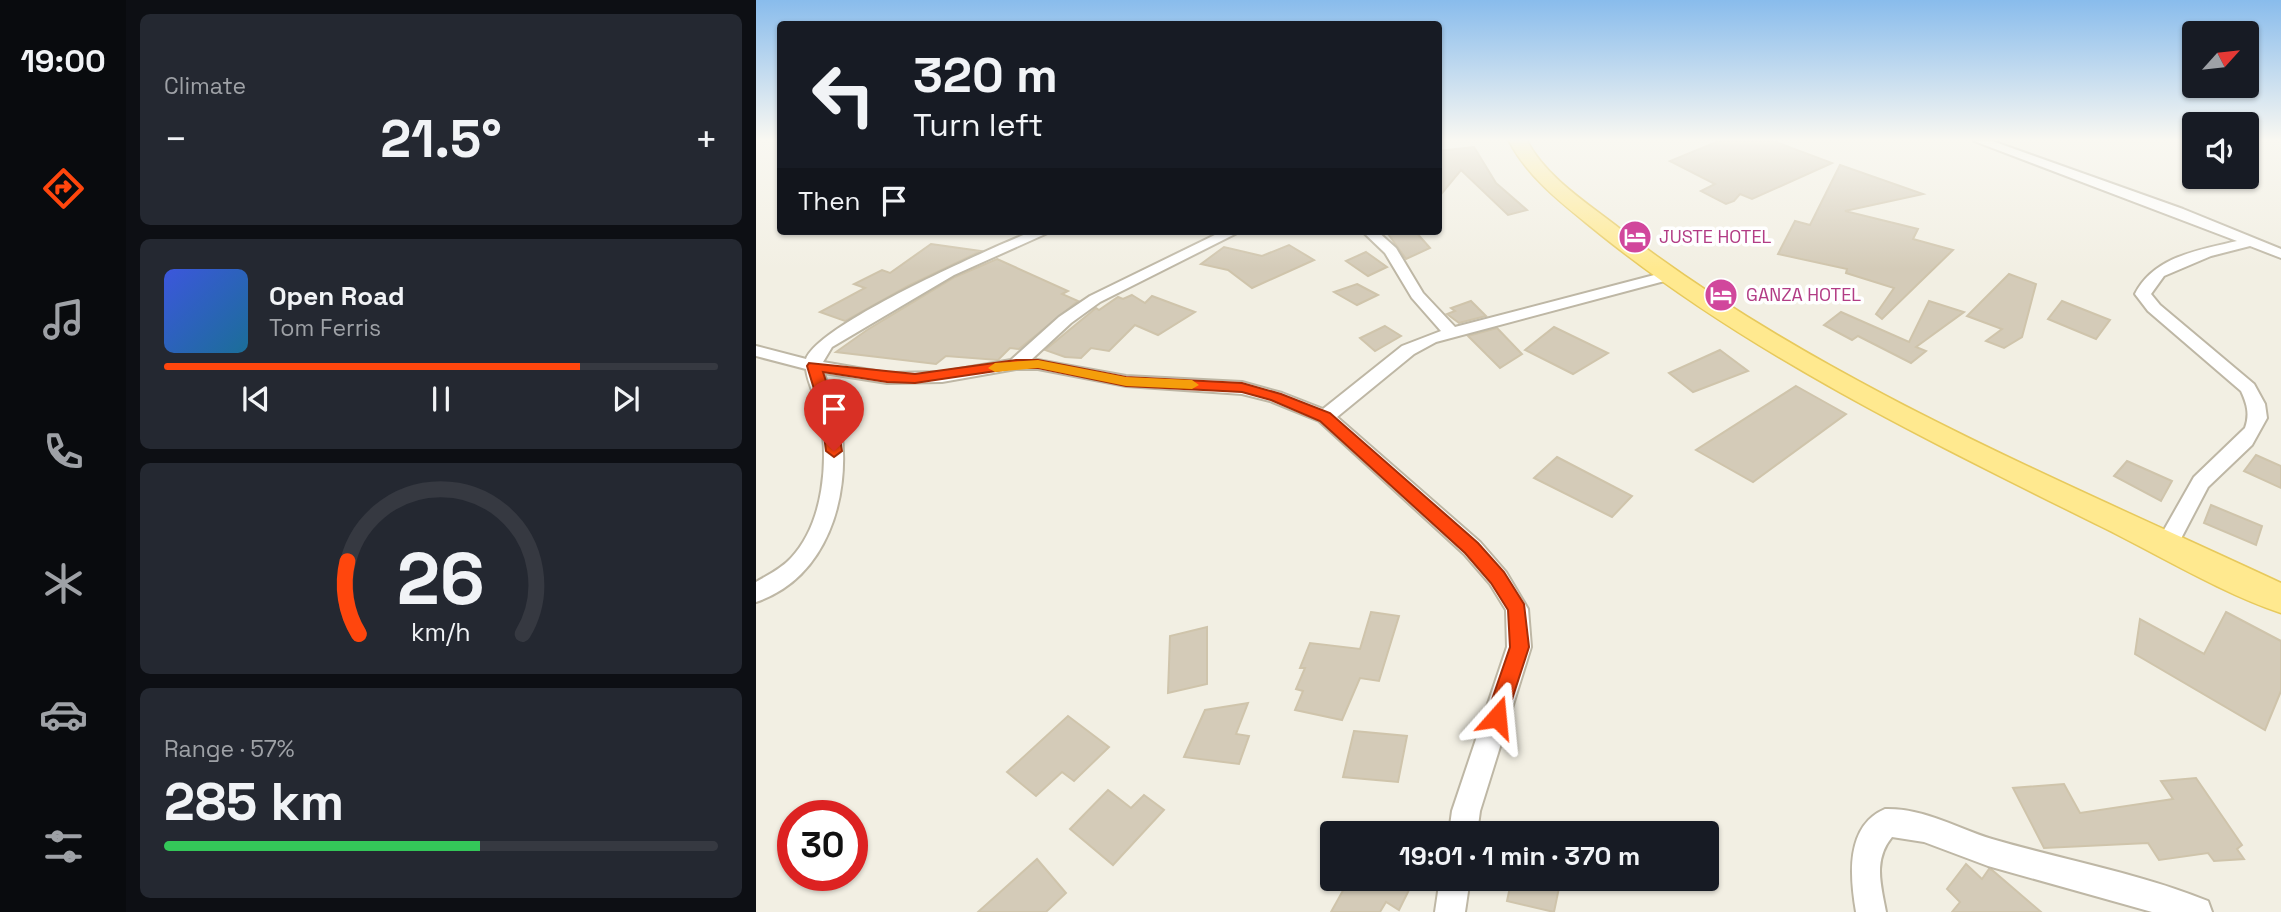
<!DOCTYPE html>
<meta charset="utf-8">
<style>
body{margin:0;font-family:"Space Grotesk",sans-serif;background:#242831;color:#f1f3f6;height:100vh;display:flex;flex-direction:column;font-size:26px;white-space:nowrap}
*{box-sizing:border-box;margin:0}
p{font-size:23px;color:#9ea1a6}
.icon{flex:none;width:38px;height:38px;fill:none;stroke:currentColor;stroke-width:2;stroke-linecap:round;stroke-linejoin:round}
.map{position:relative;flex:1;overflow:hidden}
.side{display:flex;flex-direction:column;gap:14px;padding:14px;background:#0d0f14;width:630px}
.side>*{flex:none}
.top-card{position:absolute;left:21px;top:21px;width:665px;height:214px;border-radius:7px;box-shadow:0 2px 5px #0004;background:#171b24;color:#f1f3f6;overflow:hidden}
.needle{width:46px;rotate:63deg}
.tools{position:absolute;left:1426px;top:21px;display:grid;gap:14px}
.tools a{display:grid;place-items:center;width:77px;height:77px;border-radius:7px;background:#171b24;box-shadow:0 2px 5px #0004;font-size:35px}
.speed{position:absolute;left:21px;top:800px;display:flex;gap:14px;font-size:35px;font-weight:700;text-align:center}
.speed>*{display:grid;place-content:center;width:91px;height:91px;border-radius:50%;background:#171b24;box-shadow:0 2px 5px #0004;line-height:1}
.speed .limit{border:10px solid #d22;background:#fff;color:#111}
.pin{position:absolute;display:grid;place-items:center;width:60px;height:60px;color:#fff;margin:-72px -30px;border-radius:50% 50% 50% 0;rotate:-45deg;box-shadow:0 0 7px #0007}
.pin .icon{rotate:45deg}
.me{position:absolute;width:77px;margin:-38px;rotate:18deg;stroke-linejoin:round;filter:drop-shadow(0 0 5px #0008)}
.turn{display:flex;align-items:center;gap:24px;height:147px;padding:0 21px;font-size:32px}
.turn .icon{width:91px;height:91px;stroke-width:2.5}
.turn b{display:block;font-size:49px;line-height:60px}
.then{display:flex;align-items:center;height:66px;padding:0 21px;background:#0003;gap:14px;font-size:26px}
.big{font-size:52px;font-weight:700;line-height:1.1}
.side .widget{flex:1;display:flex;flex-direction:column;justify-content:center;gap:10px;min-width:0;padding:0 24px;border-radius:10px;background:#242831}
.side .dial{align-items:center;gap:0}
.dial svg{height:182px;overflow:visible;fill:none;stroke:#363941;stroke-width:7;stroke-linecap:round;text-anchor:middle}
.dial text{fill:#f1f3f6;stroke:none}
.song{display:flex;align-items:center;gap:21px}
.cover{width:84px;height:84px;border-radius:10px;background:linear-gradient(135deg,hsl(230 70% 55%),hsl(200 70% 35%))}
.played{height:7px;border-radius:4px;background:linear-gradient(90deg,#ff460d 75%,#363941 75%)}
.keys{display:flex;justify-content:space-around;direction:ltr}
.heat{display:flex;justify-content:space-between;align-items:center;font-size:38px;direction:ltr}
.charge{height:10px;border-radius:5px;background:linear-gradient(90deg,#34c759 57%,#363941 0)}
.trip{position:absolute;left:564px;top:821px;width:399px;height:70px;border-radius:7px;background:#171b24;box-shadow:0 2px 5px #0004;font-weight:700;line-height:70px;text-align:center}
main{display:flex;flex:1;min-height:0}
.tab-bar{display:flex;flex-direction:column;width:126px;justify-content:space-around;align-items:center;background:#090b0e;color:#9ea1a6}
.tab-bar .icon{width:49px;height:49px}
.tab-bar .selected{color:#ff460d}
.tab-bar b{font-size:32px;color:#f1f3f6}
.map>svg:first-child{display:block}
.building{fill:#d4cbb8;stroke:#cfc4ab;stroke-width:2}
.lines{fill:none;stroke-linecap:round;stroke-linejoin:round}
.street-casing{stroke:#beb7a5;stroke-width:4}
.primary-casing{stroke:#e7c95c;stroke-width:3}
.street{fill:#fff;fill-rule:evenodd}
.primary{fill:#ffe98f;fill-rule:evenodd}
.route{fill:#ff460d;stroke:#a62e08;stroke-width:2}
.slow{fill:#f59e0b}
.labels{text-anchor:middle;stroke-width:7;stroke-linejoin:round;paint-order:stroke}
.far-hotel-label{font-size:18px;fill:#b23c85;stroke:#fff;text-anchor:start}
</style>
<main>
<nav class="tab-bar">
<b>19:00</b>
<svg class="icon selected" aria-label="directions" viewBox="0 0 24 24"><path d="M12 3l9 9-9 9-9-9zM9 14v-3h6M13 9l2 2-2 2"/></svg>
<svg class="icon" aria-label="music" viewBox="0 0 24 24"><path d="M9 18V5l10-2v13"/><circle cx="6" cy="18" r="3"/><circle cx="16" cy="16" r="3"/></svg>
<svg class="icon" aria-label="phone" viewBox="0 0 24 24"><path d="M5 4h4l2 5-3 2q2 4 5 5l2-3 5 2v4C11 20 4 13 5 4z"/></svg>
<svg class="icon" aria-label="climate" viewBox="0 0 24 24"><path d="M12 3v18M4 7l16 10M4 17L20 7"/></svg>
<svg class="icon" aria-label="car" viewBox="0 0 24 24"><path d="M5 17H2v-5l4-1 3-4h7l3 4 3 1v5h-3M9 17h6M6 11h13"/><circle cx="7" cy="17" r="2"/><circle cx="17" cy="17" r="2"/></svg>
<svg class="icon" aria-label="filters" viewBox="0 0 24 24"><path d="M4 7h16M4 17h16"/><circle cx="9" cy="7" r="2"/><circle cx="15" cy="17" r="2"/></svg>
</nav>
<section class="side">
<div class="widget"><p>Climate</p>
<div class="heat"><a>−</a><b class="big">21.5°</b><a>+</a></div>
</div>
<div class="widget">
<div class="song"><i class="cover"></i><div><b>Open Road</b><p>Tom Ferris</p></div></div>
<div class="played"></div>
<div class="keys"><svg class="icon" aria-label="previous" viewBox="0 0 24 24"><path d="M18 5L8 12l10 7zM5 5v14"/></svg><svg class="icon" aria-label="pause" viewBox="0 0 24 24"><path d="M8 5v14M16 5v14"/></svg><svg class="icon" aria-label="next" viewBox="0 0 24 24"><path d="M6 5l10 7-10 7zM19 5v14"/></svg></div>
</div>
<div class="widget dial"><svg viewBox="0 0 100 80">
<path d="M14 69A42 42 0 1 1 86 69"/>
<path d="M14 69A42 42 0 0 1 9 37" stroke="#ff460d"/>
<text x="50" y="56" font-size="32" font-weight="700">26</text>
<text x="50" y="72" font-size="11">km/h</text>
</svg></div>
<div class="widget"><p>Range · 57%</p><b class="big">285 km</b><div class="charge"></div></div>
</section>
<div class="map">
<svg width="1525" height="912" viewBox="0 0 1525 912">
<rect width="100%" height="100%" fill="#f2efe3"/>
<g class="building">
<path d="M963,141H1017L1076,163L996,199L984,194L978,201L970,204L945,191L959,184L914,161Z"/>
<path d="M718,147L740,183L771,210L752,215L705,170L682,198V151Z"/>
<path d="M1084,165L1167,194L1089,211L1162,229L1157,239L1197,250L1126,319L1120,314L1138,288L1090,273L1091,269L1022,254L1039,221L1054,225Z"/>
<path d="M630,231H659L674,248L650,259Z"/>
<path d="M175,244L225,251L152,286L89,321L64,312L109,288L98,284L126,270L134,273Z"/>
<path d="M533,245L558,260L496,288L472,270L445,264L468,247L506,256Z"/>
<path d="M610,252L631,267L612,276L590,261Z"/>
<path d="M241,259L312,291L306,294L322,301L263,349L254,348L242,360L190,356L180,364L80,352L111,330L199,277Z"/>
<path d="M1253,274L1280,284L1266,337L1248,348L1230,341L1246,329L1211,316Z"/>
<path d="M601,284L622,295L601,305L578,292Z"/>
<path d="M376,295L389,303L396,296L439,312L402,335L379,325L353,351L335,348L325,358L309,357L289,350L340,308L343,310L362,297L367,299Z"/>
<path d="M715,301L730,316L703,323L691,314L699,311L695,308Z"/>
<path d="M1173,301L1208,312L1160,347L1170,351L1155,363L1102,336L1096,340L1068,325L1085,312L1153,342Z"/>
<path d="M1306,301L1354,320L1340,339L1292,319Z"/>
<path d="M629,326L645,336L619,351L604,338Z"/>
<path d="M798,327L852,353L817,374L769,350Z"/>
<path d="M741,328L766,354L744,368L712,336Z"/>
<path d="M964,350L992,371L937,392L913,373Z"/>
<path d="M1040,386L1090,414L997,482L940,450Z"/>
<path d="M1500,455L1525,466V488L1488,471Z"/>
<path d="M801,457L876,496L856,517L778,478Z"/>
<path d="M1371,461L1416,481L1405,501L1358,476Z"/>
<path d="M1455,505L1506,526L1500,545L1448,523Z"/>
<path d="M615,612L643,616L623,681L604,678L586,720L539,710L547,691L540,689L549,668H544L554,643L604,649Z"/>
<path d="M1470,612L1525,641V691L1509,730L1379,654L1384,619L1448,654Z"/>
<path d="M451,627V684L412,693L414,636Z"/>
<path d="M492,703L480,734L493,736L483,764L428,757L449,710Z"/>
<path d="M312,716L353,747L318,781L306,772L280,796L251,772Z"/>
<path d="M598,731L651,736L642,782L587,777Z"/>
<path d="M1440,778L1486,845L1481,849L1488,859L1458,861L1452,853L1403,860L1392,843L1288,848L1257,788L1308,784L1324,813L1417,799L1405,781Z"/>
<path d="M352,790L375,808L388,795L408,810L357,865L314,829Z"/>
<path d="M281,859L310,893L290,912H222Z"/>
<path d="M1210,864L1226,879L1233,869L1236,870L1285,912H1196L1204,902L1191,889Z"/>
<path d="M594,878H641L655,886L643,910L630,902L624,912H575Z"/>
<path d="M756,878H805L798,912L751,901Z"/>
</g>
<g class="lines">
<defs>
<g id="street">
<path d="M1218,141H1236L1427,209L1525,249V258L1494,246L1455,256L1408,276L1395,294L1404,305L1498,384L1509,404L1511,418L1496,445L1452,487L1419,550L1411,552L1403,550L1400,544L1438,477L1489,428C1494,414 1491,404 1485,391L1392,311L1379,294C1398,256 1444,250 1481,241Z"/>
<path d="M277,231H296L198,275L76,347L67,362L131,373L186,372L255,360L303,317L334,296L467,231H485L344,302L315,323L276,359L370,376L486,382L526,393L567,409L646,346L685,331L656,298L629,253L606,231H621L640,248L667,293L699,327L906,273H916V279L680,342L658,354L581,417L724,542L750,572L772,609L775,647L724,811L721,833H693L696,811L751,647L750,610L734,584L708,554L563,421L514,401L486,394L370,386L282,369H260L186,382L131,383L68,373C73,392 82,409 85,429C95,497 71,578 0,602V582C12,575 26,568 35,558C68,523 73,460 64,415C61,399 52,385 50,369L0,356V346L50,359C64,323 236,248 277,231Z"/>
<path d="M1129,809C1168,808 1200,828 1236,839C1308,860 1383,873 1452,901L1456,912H1396L1232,866L1168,842L1136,837C1117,860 1125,885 1130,912H1100C1094,877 1089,826 1129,809Z"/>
<path d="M684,878H714L709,912H679Z"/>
</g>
<path id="primary" d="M753,141H771C791,178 831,203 863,228C1061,381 1300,478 1525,583V613C1465,593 1401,554 1344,526C1171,440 996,356 845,235C811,207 774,181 753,141Z"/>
</defs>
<use href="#street" class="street-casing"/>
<use href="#primary" class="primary-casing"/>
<use href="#street" class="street"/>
<use href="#primary" class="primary"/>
</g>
<linearGradient id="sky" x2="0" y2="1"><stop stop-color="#89bcec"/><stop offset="0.52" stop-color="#f9f8f2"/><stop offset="1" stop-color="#f9f8f2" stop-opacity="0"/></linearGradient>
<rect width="1525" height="269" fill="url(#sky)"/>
<path class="route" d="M260,360H282L370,377L486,383L525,394L574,413L722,543L748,572L768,604L773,647L748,724L741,727L733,724L730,717L754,647L752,610L735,583L709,553L564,421L515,400L486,392L370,386L282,368H260L159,383L131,382L67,372L80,412L86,451L78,457L70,451L65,412L51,366L53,363L159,374Z"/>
<path class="slow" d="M282,360L370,377L436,380L443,385L436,389L370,386L282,368L239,372L232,368L239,363Z"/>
<defs>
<symbol id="hotel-disc" viewBox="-11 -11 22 22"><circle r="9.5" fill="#d1479c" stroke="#fff"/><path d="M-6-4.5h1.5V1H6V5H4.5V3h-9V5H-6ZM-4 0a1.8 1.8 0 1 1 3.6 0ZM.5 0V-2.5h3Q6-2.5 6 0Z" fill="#fff"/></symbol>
</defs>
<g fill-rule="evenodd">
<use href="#hotel-disc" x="860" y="218" width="38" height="38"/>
<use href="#hotel-disc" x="946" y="276" width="38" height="38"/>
</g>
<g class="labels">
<g class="far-hotel-label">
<text x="903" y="243">JUSTE HOTEL</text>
<text x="990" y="301">GANZA HOTEL</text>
</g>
</g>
</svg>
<div class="tools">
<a><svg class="needle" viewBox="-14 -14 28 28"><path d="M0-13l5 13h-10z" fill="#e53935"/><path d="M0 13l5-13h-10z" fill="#9ea1a6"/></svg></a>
<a><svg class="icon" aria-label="sound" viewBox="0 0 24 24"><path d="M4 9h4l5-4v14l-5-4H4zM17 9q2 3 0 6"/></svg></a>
</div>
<div class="speed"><div class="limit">30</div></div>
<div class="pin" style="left:78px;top:451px;background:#d93025"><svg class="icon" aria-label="arrive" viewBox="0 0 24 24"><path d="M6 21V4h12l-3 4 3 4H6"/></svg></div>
<svg class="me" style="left:741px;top:717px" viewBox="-20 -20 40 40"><path d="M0-17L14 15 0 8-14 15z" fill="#ff460d" stroke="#fff" stroke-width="4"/></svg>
<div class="trip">19:01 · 1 min · 370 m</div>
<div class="top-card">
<div class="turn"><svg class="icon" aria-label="left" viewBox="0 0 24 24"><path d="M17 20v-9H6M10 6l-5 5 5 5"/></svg><div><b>320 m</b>Turn left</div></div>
<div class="then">Then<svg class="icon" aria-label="arrive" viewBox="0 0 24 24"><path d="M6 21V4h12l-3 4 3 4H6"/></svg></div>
</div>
</div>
</main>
